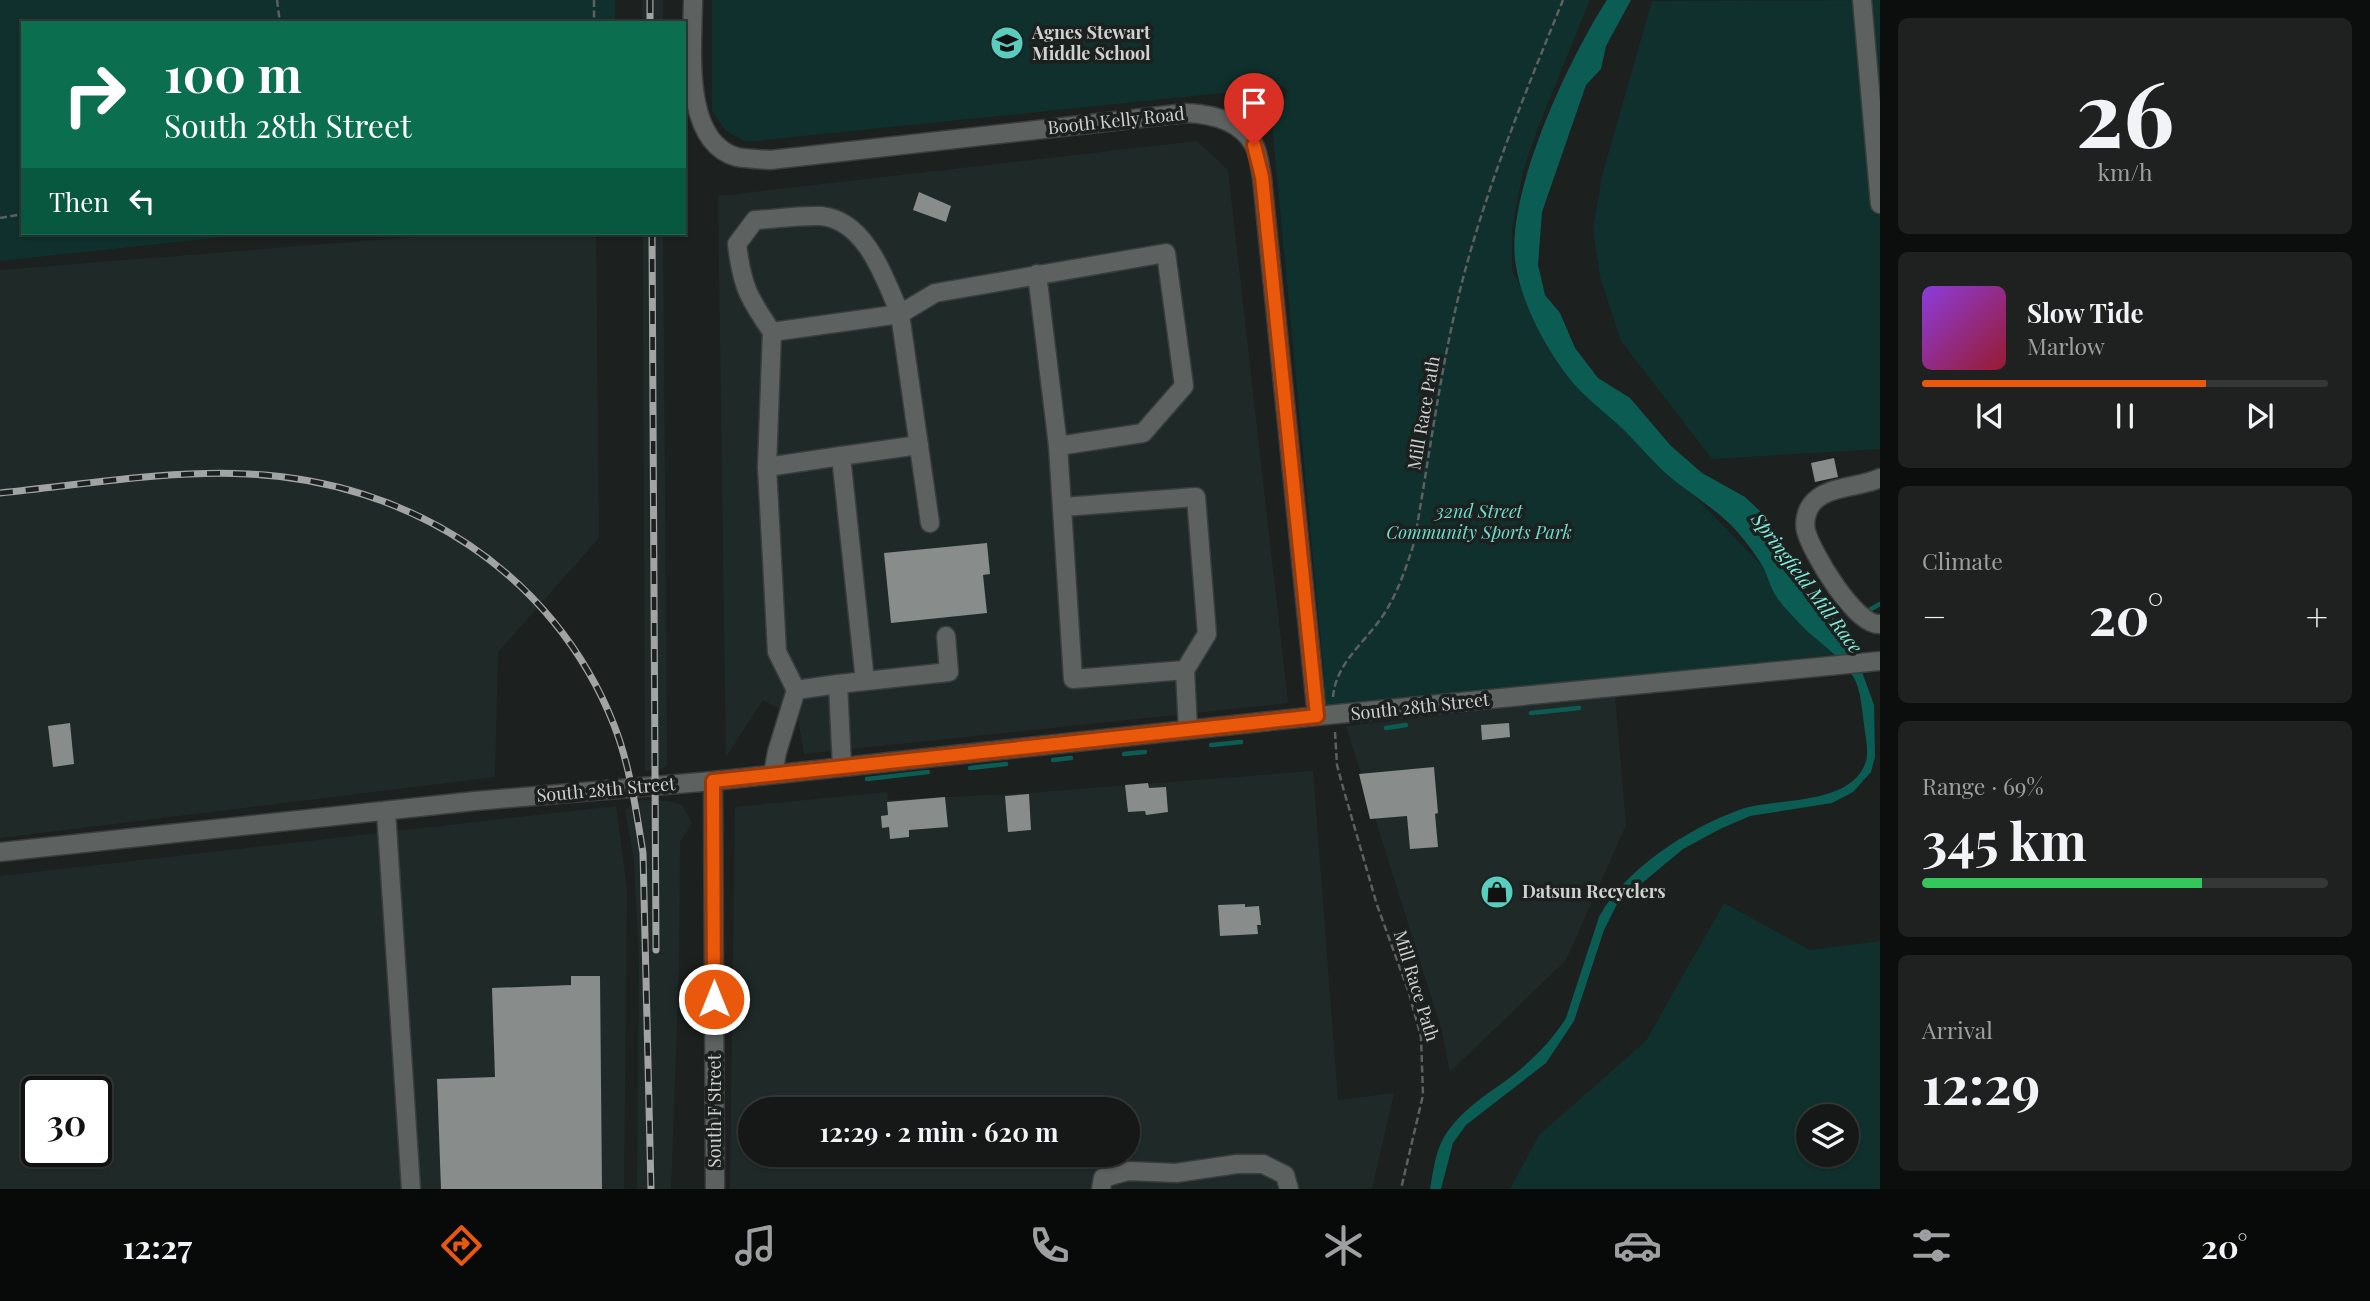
<!DOCTYPE html>
<meta charset="utf-8">
<style>
body{margin:0;font-family:"Playfair Display",serif;background:#1e2120;color:#f1f3f6;height:100vh;display:flex;flex-direction:column;font-size:26px;white-space:nowrap}
*{box-sizing:border-box;margin:0}
p{font-size:23px;color:#9da0a1}
.icon{flex:none;width:38px;height:38px;fill:none;stroke:currentColor;stroke-width:2;stroke-linecap:round;stroke-linejoin:round}
.map{position:relative;flex:1;overflow:hidden}
.sheet{display:flex;flex-direction:column;gap:18px;padding:18px;background:#0c0d0d;width:490px}
.sheet>*{flex:none}
.guide{position:absolute;left:21px;top:21px;width:665px;height:214px;border-radius:0px;box-shadow:0 2px 5px #0004,0 0 0 2px #343736;background:#0b6e4f;color:#fff;overflow:hidden}
.tools{position:absolute;left:1796px;top:1104px;display:grid;gap:14px}
.tools a{display:grid;place-items:center;width:63px;height:63px;border-radius:50%;background:#151817;box-shadow:0 2px 5px #0004,0 0 0 2px #343736;font-size:35px}
.speed{position:absolute;left:21px;top:1076px;display:flex;gap:14px;font-size:35px;font-weight:700;text-align:center}
.speed>*{display:grid;place-content:center;width:91px;height:91px;border-radius:50%;background:#151817;box-shadow:0 2px 5px #0004,0 0 0 2px #343736;line-height:1}
.speed .limit{border:4px solid #111;border-radius:10px;background:#fff;color:#111}
.pin{position:absolute;display:grid;place-items:center;width:60px;height:60px;color:#fff;margin:-72px -30px;border-radius:50% 50% 50% 0;rotate:-45deg;box-shadow:0 0 7px #0007}
.pin .icon{rotate:45deg}
.me{position:absolute;width:77px;margin:-38px;rotate:0deg;stroke-linejoin:round;filter:drop-shadow(0 0 5px #0008)}
.turn{display:flex;align-items:center;gap:24px;height:147px;padding:0 28px;font-size:32px}
.turn .icon{width:91px;height:91px;stroke-width:2.5}
.turn b{display:block;font-size:49px;line-height:60px}
.then{display:flex;align-items:center;height:66px;padding:0 28px;background:#0003;gap:14px;font-size:26px}
.big{font-size:52px;font-weight:700;line-height:1.1}
.sheet .tile{flex:1;display:flex;flex-direction:column;justify-content:center;gap:10px;min-width:0;padding:0 24px;border-radius:10px;background:#1e2120}
.sheet .dial{align-items:center;gap:0}
.dial b{font-size:91px;line-height:1}
.song{display:flex;align-items:center;gap:21px}
.cover{width:84px;height:84px;border-radius:10px;background:linear-gradient(135deg,hsl(270 70% 55%),hsl(350 70% 35%))}
.played{height:7px;border-radius:4px;background:linear-gradient(90deg,#ea580c 70%,#343736 70%)}
.keys{display:flex;justify-content:space-around;direction:ltr}
.heat{display:flex;justify-content:space-between;align-items:center;font-size:38px;direction:ltr}
.charge{height:10px;border-radius:5px;background:linear-gradient(90deg,#34c759 69%,#343736 0)}
.trip{position:absolute;left:738px;top:1097px;width:402px;height:70px;border-radius:35px;background:#151817;box-shadow:0 2px 5px #0004,0 0 0 2px #343736;font-weight:700;line-height:70px;text-align:center}
.tab-bar{display:flex;height:112px;justify-content:space-around;align-items:center;background:#080a09;color:#9da0a1}
.tab-bar .icon{width:49px;height:49px}
.tab-bar .current{color:#ea580c}
.tab-bar b{font-size:32px;color:#f1f3f6}
main{display:flex;flex:1;min-height:0}
.map>svg:first-child{display:block}
.built{fill:#1f2a28;fill-rule:evenodd}
.green{fill:#0f302c;fill-rule:evenodd}
.water{fill:#0b5d54}
.lines{fill:none;stroke-linecap:round;stroke-linejoin:round}
.stream{stroke:#0b5d54;stroke-width:4.5}
.building{fill:#888d8c}
.minor-casing{stroke:#3a3d3d;stroke-width:21}
.path{stroke:#5c605f;stroke-width:2.5;stroke-dasharray:7 3.5;stroke-linecap:butt}
.minor{stroke:#5d6261;stroke-width:18}
.rail-casing{stroke:#a1a4a3;stroke-width:7}
.rail{stroke:#1c201f;stroke-width:4.5;stroke-dasharray:13;stroke-linecap:butt}
.route-casing{stroke:#983908;stroke-width:18}
.route{stroke:#ea580c;stroke-width:12}
.labels{text-anchor:middle;stroke-width:7;stroke-linejoin:round;paint-order:stroke}
.poi-label{font-size:18px;font-weight:bold;fill:#cfd2d1;stroke:#1c201f;text-anchor:start}
.street-label{font-size:18px;fill:#cfd2d1;stroke:#1c201f}
.park-label{font-size:18px;font-style:italic;fill:#70ddcd;stroke:#1c201f}
.water-label{font-size:19px;font-style:italic;fill:#81eddd;stroke:#1c201f}
</style>
<main>
<div class="map">
<svg width="1880" height="1189" viewBox="0 0 1880 1189">
<rect width="100%" height="100%" fill="#1c201f"/>
<g class="built">
<rect x="642" y="0" width="21" height="23"/>
<path d="M1197,141L1228,170L1288,703L804,754L798,718L763,700L726,757L718,196Z"/>
<path d="M466,233H596L599,538L498,652L495,777L0,838V270Z"/>
<path d="M643,233H663L667,765L663,769L645,771Z"/>
<path d="M1615,696L1626,825L1566,960L1450,1072L1441,1028L1346,726Z"/>
<path d="M1313,771L1338,1100L1394,1093L1372,1189H730L735,807L887,792L888,800L1028,793ZM751,1110H1129V1155H751Z"/>
<path d="M641,800L668,801L682,805L692,823L680,842L679,967L671,1189H637L639,960L634,860L625,810Z"/>
<path d="M616,806L627,889L624,1189H0V876ZM37,1092H96V1152H37Z"/>
</g>
<g class="green">
<path d="M0,0H615V23H23V233H260L0,261Z"/>
<path d="M712,0H1590L1539,125L1523,171L1512,229V271L1571,376L1695,497L1848,653L1319,709L1325,684L1272,125L1288,91L1281,87L746,142L726,131L712,111Z"/>
<path d="M1880,0V449L1712,459L1621,341L1600,277L1593,229L1602,176L1652,1Z"/>
<path d="M1724,903L1810,950L1880,941V1189H1510L1539,1135L1646,1041ZM1808,1116H1846V1155H1808Z"/>
</g>
<path class="water" d="M1607,0H1631L1606,46L1601,69L1586,85L1542,212L1538,265L1545,295L1560,313L1575,348L1598,378L1630,398L1671,446L1702,473L1745,497L1763,514L1784,571L1821,614L1844,622L1851,632L1849,636L1874,705L1875,757L1871,772L1853,792L1832,803L1750,816L1720,829L1683,849L1617,904L1604,930L1574,1021L1546,1063L1466,1125L1453,1143L1441,1189H1430C1433,1172 1435,1153 1444,1137C1456,1117 1475,1102 1494,1089C1522,1070 1548,1047 1566,1018L1599,917C1625,869 1689,828 1739,810C1775,797 1852,807 1866,761C1869,750 1865,735 1864,724C1862,710 1861,694 1856,682C1845,658 1817,642 1800,624C1792,615 1782,606 1776,596C1770,587 1768,576 1763,567C1755,553 1741,535 1729,523C1713,508 1693,495 1675,481C1656,466 1640,446 1623,429C1605,412 1583,396 1569,378C1545,347 1522,304 1516,266C1503,198 1569,58 1607,0Z"/>
<g class="lines">
<g class="stream">
<path d="M1871,609L1880,604"/>
<path d="M1531,713L1579,708"/>
<path d="M1386,728L1406,725"/>
<path d="M1211,745L1241,742"/>
<path d="M1124,754L1145,752"/>
<path d="M1053,760L1071,758"/>
<path d="M970,768L1006,764"/>
<path d="M867,779L928,772"/>
</g>
</g>
<g class="building">
<path d="M919,192L951,206L946,222L913,210Z"/>
<path d="M1834,458L1838,477L1815,482L1811,463Z"/>
<path d="M987,543L990,574L983,575L987,613L891,623L884,553Z"/>
<path d="M70,723L74,764L53,767L48,726Z"/>
<path d="M1509,723L1510,737L1482,740L1481,725Z"/>
<path d="M1434,767L1438,813L1435,814L1438,847L1410,849L1407,816L1370,819L1359,774Z"/>
<path d="M1148,783L1149,788L1166,787L1168,812L1146,815L1145,811L1128,812L1125,785Z"/>
<path d="M1029,794L1031,830L1008,832L1005,796Z"/>
<path d="M945,797L948,827L909,830V837L890,839L889,827L882,828L881,816L888,815L887,802Z"/>
<path d="M1245,904V907L1259,906L1261,925H1257L1258,934L1220,936L1218,905Z"/>
<path d="M571,976H600L602,1189H441L437,1079L495,1077L492,988L571,985Z"/>
</g>
<g class="lines">
<defs>
<g id="minor">
<path d="M693,0C693,44 681,142 737,157C747,159 760,159 770,160L1186,113C1212,114 1240,120 1254,145C1259,154 1260,168 1262,178L1317,716"/>
<path d="M1862,0L1880,204"/>
<path d="M772,332C748,297 742,286 737,244L755,220C776,219 799,215 821,216C866,220 885,279 900,314L935,293L1166,253L1184,386L1143,433L1058,446L1037,274"/>
<path d="M1058,446L1073,679L1185,670L1207,634L1196,497L1063,507"/>
<path d="M841,456L919,445"/>
<path d="M767,467L841,456L865,681"/>
<path d="M1880,478C1860,488 1825,485 1811,505C1806,512 1804,523 1806,531C1812,553 1856,627 1880,624"/>
<path d="M1185,670L1188,730"/>
<path d="M796,690L838,684"/>
<path d="M842,767L838,684L949,672L946,636"/>
<path d="M773,774L777,752L796,690L777,652L767,467L772,332L900,314L930,523"/>
<path d="M713,781L715,1189"/>
<path d="M386,811L411,1189"/>
<path d="M0,852L475,801L713,781L1317,716L1880,661"/>
<path d="M1101,1189L1103,1178L1128,1171L1176,1173L1237,1164H1263L1285,1175L1289,1189"/>
</g>
</defs>
<use href="#minor" class="minor-casing"/>
<g class="path">
<path d="M277,0L280,23"/>
<path d="M594,0V23"/>
<path d="M0,218L23,214"/>
<path d="M1333,697C1336,662 1366,642 1384,614C1398,592 1406,568 1414,543C1431,449 1442,352 1468,260C1493,171 1528,86 1563,0"/>
<path d="M1335,732L1337,765L1342,784L1377,905L1409,993L1421,1037L1423,1095L1401,1189"/>
</g>
<use href="#minor" class="minor"/>
<defs>
<g id="rail">
<path d="M650,0V23"/>
<path d="M652,233L656,950"/>
<path d="M0,493C81,485 166,470 248,474C408,481 554,572 614,725C630,766 636,810 643,853L651,1189"/>
</g>
</defs>
<use href="#rail" class="rail-casing"/>
<use href="#rail" class="rail"/>
</g>
<g class="lines">
<defs>
<path id="route" d="M714,999L713,781L1317,716L1262,177L1254,145"/>
</defs>
<use href="#route" class="route-casing"/>
<use href="#route" class="route"/>
</g>
<defs>
<symbol id="school-disc" viewBox="-11 -11 22 22"><circle r="9.5" fill="#59cebe" stroke="#1c201f"/><path d="M0-5L7-2L0 1L-7-2ZM-4 1L0 2.5L4 1V4Q0 6-4 4Z" fill="#111"/></symbol>
<symbol id="shop-disc" viewBox="-11 -11 22 22"><circle r="9.5" fill="#59cebe" stroke="#1c201f"/><path d="M-5-2.5h2.3a2.7 3.5 0 0 1 5.4 0H5L5.5 6h-11ZM-1.5-2.5h3a1.5 2.3 0 0 0-3 0Z" fill="#111"/></symbol>
</defs>
<g fill-rule="evenodd">
<use href="#school-disc" x="988" y="24" width="38" height="38"/>
<use href="#shop-disc" x="1478" y="873" width="38" height="38"/>
</g>
<g class="labels">
<g class="poi-label">
<text x="1032" y="39">Agnes Stewart<tspan x="1032" dy="21">Middle School</tspan></text>
<text x="1522" y="898">Datsun Recyclers</text>
</g>
<g class="street-label">
<text transform="translate(1116 121) rotate(-6)" y="6">Booth Kelly Road</text>
<text transform="translate(1424 413) rotate(-80)" y="6">Mill Race Path</text>
<text transform="translate(1420 707) rotate(-6)" y="6">South 28th Street</text>
<text transform="translate(606 790) rotate(-5)" y="6">South 28th Street</text>
<text transform="translate(1416 986) rotate(73)" y="6">Mill Race Path</text>
<text transform="translate(715 1111) rotate(-90)" y="6">South F Street</text>
</g>
<g class="park-label">
<text x="1479" y="518">32nd Street<tspan x="1479" dy="21">Community Sports Park</tspan></text>
</g>
<g class="water-label">
<text transform="translate(1807 583) rotate(53)" y="7">Springfield Mill Race</text>
</g>
</g>
</svg>
<div class="tools">
<a><svg class="icon" aria-label="layers" viewBox="0 0 24 24"><path d="M12 4l9 5-9 5-9-5zM3 14l9 5 9-5"/></svg></a>
</div>
<div class="speed"><div class="limit">30</div></div>
<div class="pin" style="left:1254px;top:145px;background:#d93025"><svg class="icon" aria-label="arrive" viewBox="0 0 24 24"><path d="M6 21V4h12l-3 4 3 4H6"/></svg></div>
<svg class="me" style="left:714px;top:999px" viewBox="-20 -20 40 40"><circle r="17" fill="#ea580c" stroke="#fff" stroke-width="3"/><path d="M0-11L8 9 0 5-8 9z" fill="#fff"/></svg>
<div class="trip">12:29 · 2 min · 620 m</div>
<div class="guide">
<div class="turn"><svg class="icon" aria-label="right" viewBox="0 0 24 24"><path d="M7 20v-9h11M14 6l5 5-5 5"/></svg><div><b>100 m</b>South 28th Street</div></div>
<div class="then">Then<svg class="icon" aria-label="left" viewBox="0 0 24 24"><path d="M17 20v-9H6M10 6l-5 5 5 5"/></svg></div>
</div>
</div>
<section class="sheet">
<div class="tile dial"><b>26</b><p>km/h</p></div>
<div class="tile">
<div class="song"><i class="cover"></i><div><b>Slow Tide</b><p>Marlow</p></div></div>
<div class="played"></div>
<div class="keys"><svg class="icon" aria-label="previous" viewBox="0 0 24 24"><path d="M18 5L8 12l10 7zM5 5v14"/></svg><svg class="icon" aria-label="pause" viewBox="0 0 24 24"><path d="M8 5v14M16 5v14"/></svg><svg class="icon" aria-label="next" viewBox="0 0 24 24"><path d="M6 5l10 7-10 7zM19 5v14"/></svg></div>
</div>
<div class="tile"><p>Climate</p>
<div class="heat"><a>−</a><b class="big">20°</b><a>+</a></div>
</div>
<div class="tile"><p>Range · 69%</p><b class="big">345 km</b><div class="charge"></div></div>
<div class="tile"><p>Arrival</p><b class="big">12:29</b></div>
</section>
</main>
<nav class="tab-bar">
<b>12:27</b>
<svg class="icon current" aria-label="directions" viewBox="0 0 24 24"><path d="M12 3l9 9-9 9-9-9zM9 14v-3h6M13 9l2 2-2 2"/></svg>
<svg class="icon" aria-label="music" viewBox="0 0 24 24"><path d="M9 18V5l10-2v13"/><circle cx="6" cy="18" r="3"/><circle cx="16" cy="16" r="3"/></svg>
<svg class="icon" aria-label="phone" viewBox="0 0 24 24"><path d="M5 4h4l2 5-3 2q2 4 5 5l2-3 5 2v4C11 20 4 13 5 4z"/></svg>
<svg class="icon" aria-label="climate" viewBox="0 0 24 24"><path d="M12 3v18M4 7l16 10M4 17L20 7"/></svg>
<svg class="icon" aria-label="car" viewBox="0 0 24 24"><path d="M5 17H2v-5l4-1 3-4h7l3 4 3 1v5h-3M9 17h6M6 11h13"/><circle cx="7" cy="17" r="2"/><circle cx="17" cy="17" r="2"/></svg>
<svg class="icon" aria-label="filters" viewBox="0 0 24 24"><path d="M4 7h16M4 17h16"/><circle cx="9" cy="7" r="2"/><circle cx="15" cy="17" r="2"/></svg>
<b>20°</b>
</nav>
